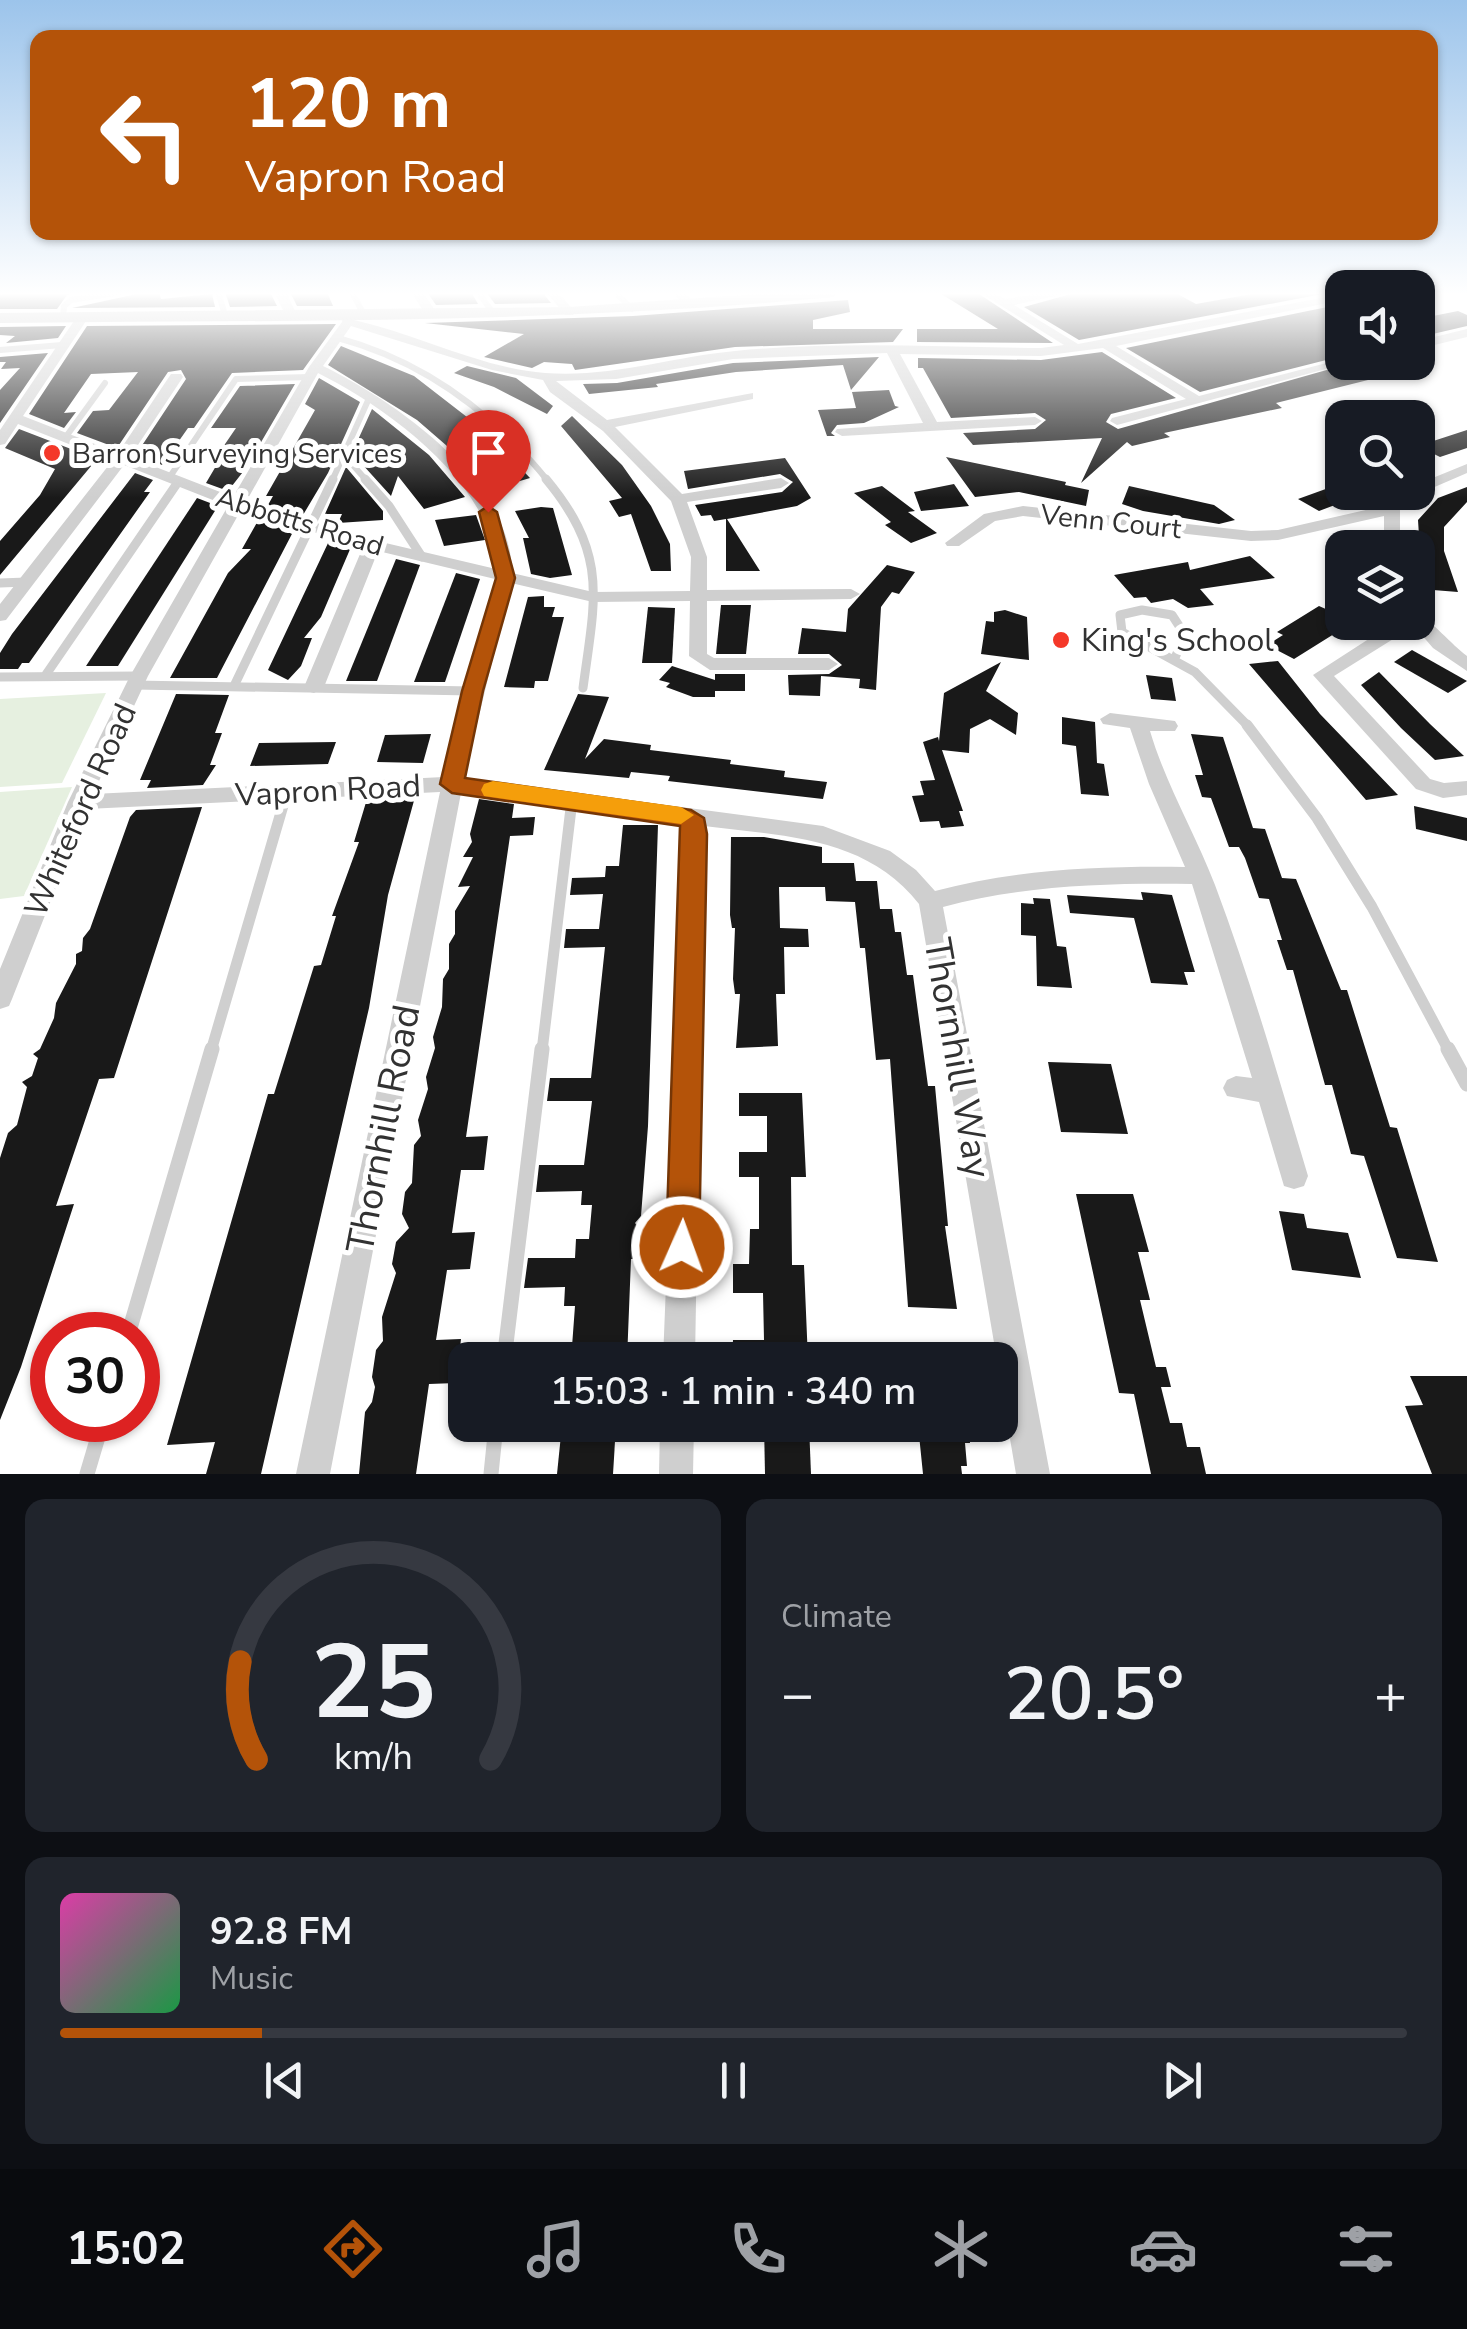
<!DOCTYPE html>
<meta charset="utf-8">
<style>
body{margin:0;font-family:"Nunito Sans",sans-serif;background:#20242c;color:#f1f3f6;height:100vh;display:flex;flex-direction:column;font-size:38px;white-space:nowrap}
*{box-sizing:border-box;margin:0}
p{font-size:32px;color:#9ea1a6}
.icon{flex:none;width:55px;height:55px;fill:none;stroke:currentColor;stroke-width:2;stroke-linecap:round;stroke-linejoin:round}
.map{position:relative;height:1474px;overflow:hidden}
.panel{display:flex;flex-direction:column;gap:25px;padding:25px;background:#0d0f14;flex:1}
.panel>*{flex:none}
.banner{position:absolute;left:30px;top:30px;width:1408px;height:210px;border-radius:20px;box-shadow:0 2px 8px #0004;background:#b45309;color:#fff;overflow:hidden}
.tools{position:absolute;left:1325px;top:270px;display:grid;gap:20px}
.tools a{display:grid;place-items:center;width:110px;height:110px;border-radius:20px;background:#171b24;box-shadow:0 2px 8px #0004;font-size:50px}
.speed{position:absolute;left:30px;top:1312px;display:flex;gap:20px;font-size:50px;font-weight:700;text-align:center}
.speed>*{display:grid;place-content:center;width:130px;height:130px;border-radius:50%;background:#171b24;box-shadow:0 2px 8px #0004;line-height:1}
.speed .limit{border:15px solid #d22;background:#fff;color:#111}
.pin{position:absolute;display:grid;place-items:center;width:85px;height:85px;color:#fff;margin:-102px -42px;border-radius:50% 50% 50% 0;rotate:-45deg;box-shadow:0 0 10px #0007}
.pin .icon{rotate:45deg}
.me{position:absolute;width:110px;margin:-55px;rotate:2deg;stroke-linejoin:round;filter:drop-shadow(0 0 8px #0008)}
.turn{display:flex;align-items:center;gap:35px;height:210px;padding:0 50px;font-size:45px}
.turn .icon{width:130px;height:130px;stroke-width:2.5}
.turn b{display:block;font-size:70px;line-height:85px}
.big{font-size:75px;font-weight:600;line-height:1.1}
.panel .card{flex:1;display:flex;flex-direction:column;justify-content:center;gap:15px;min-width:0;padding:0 35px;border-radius:20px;background:#20242c}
.panel .dial{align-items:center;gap:0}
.dial svg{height:260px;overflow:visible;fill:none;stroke:#363941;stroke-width:7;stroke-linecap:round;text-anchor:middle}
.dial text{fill:#f1f3f6;stroke:none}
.song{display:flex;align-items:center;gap:30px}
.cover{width:120px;height:120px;border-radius:15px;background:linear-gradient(135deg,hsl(320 70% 55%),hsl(140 70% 35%))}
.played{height:10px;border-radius:5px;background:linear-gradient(90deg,#b45309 15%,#363941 15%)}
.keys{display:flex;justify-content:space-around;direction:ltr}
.heat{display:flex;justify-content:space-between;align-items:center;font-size:55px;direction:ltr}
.panel .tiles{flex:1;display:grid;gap:25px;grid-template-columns:1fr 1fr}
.card:last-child{grid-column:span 2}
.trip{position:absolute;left:448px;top:1342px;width:570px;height:100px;border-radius:20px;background:#171b24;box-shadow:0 2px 8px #0004;font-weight:600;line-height:100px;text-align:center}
.dock{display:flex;height:160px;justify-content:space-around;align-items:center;background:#090b0e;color:#9ea1a6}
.dock .icon{width:70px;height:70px}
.dock .selected{color:#b45309}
.dock b{font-size:45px;color:#f1f3f6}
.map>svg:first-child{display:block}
.green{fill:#e6f0e0}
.building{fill:#191919}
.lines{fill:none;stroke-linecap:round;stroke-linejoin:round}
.lane-far3{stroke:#cfcfcf;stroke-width:6}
.lane-far2{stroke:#cfcfcf;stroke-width:9}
.lane-far1{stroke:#cfcfcf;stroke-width:11}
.lane{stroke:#cfcfcf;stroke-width:15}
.street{fill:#cfcfcf;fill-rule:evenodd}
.secondary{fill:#bcbcbc;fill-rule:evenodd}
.route{fill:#b45309;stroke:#753606;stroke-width:2.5}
.slow{fill:#f59e0b}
.poi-dot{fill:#f43829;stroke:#fff;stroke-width:4}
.labels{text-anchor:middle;stroke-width:10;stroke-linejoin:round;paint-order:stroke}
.far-poi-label{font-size:28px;fill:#323232;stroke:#fff;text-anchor:start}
.far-street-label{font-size:28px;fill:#323232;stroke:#fff}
.poi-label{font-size:32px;fill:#323232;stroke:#fff;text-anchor:start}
.street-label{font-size:32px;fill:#323232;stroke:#fff}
.near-street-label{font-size:38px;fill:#323232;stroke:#fff}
</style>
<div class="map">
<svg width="1467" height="1474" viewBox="0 0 1467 1474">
<rect width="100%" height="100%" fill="#fff"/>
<g class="green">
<path d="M106,693L62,783L0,787V699Z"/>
<path d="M72,787L24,896L0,899V792Z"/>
</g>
<g class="building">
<path d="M14,292H78L67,295L57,309H0V295Z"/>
<path d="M146,292H159L161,299L212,294L215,307L72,308Z"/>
<path d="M225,292H270L277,306L230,307Z"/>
<path d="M290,292H327L333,306H297Z"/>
<path d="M427,292H471L478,304L436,305Z"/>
<path d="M486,292H542L551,303L495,304Z"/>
<path d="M938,292H976L1053,343L917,342V329H998Z"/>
<path d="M1078,292H1174L1196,304L1263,292H1333L1079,340L1024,307Z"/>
<path d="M848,300L850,312L813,320V329H903L893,342L735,347L575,370L572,364L544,362L532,368L484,357L524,334L425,323L633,316Z"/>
<path d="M1342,304V356L1200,392L1126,348Z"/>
<path d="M1458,311L1467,315V326L1424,336L1418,332V319Z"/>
<path d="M336,324L303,370L232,373L194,428H188L162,465L137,453L186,379L181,370L168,372L117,448L77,433L93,411L109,410L138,372L91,374L64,413L76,412L64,428L29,414L87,326Z"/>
<path d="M66,326L58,338L6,343L15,336L0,335V327Z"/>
<path d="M341,346L414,376L485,431L530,478L486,491L447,446L417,420L328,365Z"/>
<path d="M1102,352L1176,398L1111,414L1106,422L1118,429L1355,362H1411L1412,369L1276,403L1282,408L1164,433L1170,437L1132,446L1127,442L1081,483L1102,438L973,445L963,433L1035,429L1046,420L1035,413L951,418L923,368H918V358L1041,360Z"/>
<path d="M48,353L0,423V390L20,368L1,369L6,362H0V357Z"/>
<path d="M879,357L851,390L843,365L736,372L656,384L658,387L589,394L583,384L617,383L733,363Z"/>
<path d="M467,366L516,378L553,406L547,414L494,387L454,373Z"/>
<path d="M319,378L360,402L328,473L303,515L268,505L273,496H266L315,410L305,404Z"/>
<path d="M295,384L246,468L228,491L206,483L216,466H210L236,428H211L240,386Z"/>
<path d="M889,390L895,406L899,407L864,423L837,425L831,433L835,436H827L818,410L856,408L852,392Z"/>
<path d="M372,409L429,455L465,497L424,509L398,476L391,496L352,453Z"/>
<path d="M572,416L622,465L651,506L670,544L671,571H651L631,514L619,517L609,501L622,498L561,426Z"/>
<path d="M19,429L97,459L0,575V541L40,495L55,469L5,448Z"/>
<path d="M1467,430V448L1440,457L1418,446Z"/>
<path d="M946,457L1066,482L1065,485L1089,490L1086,506L1019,492L975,497Z"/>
<path d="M785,458L811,498L797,506L727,519L760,571H726V519L714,521L711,515L701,516L695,505L782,492L793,482L780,474L688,489L684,471Z"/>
<path d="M346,467L383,511V520L338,523L342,514H325Z"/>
<path d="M135,473L153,480L144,492H150L29,663H22L18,669H0V653L12,634Z"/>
<path d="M954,484L969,506L921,511L914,492Z"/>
<path d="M882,486L915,511L908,512L937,533L911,543L885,525L891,522L854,493Z"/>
<path d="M1129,486L1214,505L1235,520L1219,524L1143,511L1122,504Z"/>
<path d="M1334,486L1356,497L1319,511L1298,499Z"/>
<path d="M1467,487V502L1444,527V551L1458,592L1433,590L1421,567L1418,520L1438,498Z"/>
<path d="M197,498L218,506L118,666H86Z"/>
<path d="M541,507L553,508L572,575L550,578L531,574L523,538H529L515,511Z"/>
<path d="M476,515L485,540L444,546L435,520Z"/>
<path d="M259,519L294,530L217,678H170L228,573L251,549H242Z"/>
<path d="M329,541L351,547L321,617L304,638H312L301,666L288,680L268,670Z"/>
<path d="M1250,556L1275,578L1200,589L1214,605L1188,608L1173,599L1151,603L1146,597L1134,598L1114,575L1188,562L1190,570Z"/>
<path d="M396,559L420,565L377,681H346Z"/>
<path d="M887,565L915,572L899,594L892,592L881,607L876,690L859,688L860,679L821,676L820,696L789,695L788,675L829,674L842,665L829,654H798L802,628L846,632L848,609Z"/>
<path d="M456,573L480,579L445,682H414Z"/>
<path d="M1342,577V629L1294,659L1267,645L1283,635L1277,632L1319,606L1328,610Z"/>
<path d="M544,596V607H555L552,617H564L548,681H535L534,688L504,687L528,597Z"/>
<path d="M721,605H751L746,654H716Z"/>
<path d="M648,607L675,608L672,663H642Z"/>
<path d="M1005,610L1027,617L1029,660L981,654L986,621L994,622V612Z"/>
<path d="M1412,650L1467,681L1448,693L1394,662Z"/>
<path d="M1278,661L1320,714L1398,795L1366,800L1249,664Z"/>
<path d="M1001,662L986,691L1018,713L1016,735L990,719L970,729L969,753L942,750L963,811H959L964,826L941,828L939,821L920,822L912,796L924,795L920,781L935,780L923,742L938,737L939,741L944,693Z"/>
<path d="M672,666L715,680V674H745V691H715V697H693L666,687L670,683L659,680Z"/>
<path d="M1379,672L1430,724L1464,756L1435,760L1401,728L1361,685Z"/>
<path d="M1146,675L1172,678L1176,701L1151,699Z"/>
<path d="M176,694L229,695L215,733H222L210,765H216L203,785L147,788L151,780H140Z"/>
<path d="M578,694L609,697L585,759L604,739L651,745L650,750L731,760L730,764L785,771L784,777L827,782L823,799L668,781L670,776L631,772L629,778L544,770Z"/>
<path d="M1062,717L1095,722L1097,763L1104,764L1109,796L1081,794L1076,746L1062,744Z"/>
<path d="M431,734L423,763L377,762L385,735Z"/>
<path d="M1191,734L1223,737L1253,828L1265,829L1282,878L1296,879L1341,990H1347L1390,1127L1397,1128L1438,1262L1397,1258L1364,1156L1351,1154L1332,1085H1325L1293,970H1287L1277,940H1282L1269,899L1259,898L1245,858L1239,847H1229L1211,798L1202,797L1195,775H1203Z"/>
<path d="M336,742L328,764L250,766L259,743Z"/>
<path d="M415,797L388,895L369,1008L261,1474H206L215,1442L167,1445L268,1094H274L314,966L321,965L336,916H332L359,842H354L367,799Z"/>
<path d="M479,799L514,804L512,818L535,817L533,835L510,836L466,1137L488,1136L484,1170H461L452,1233L475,1232L470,1269L447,1270L436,1340L461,1339L456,1383L429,1384L416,1474H359L365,1412L372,1402L375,1387L372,1377L376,1350L383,1341L382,1317L396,1273L392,1264L396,1242L409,1228L402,1214L405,1192L412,1183L414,1145L421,1136L418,1120L428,1089L426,1077L435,1048L433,1037L442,1007L443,979L449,969V944L455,934V911L470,886L458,887L473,857H463L472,842L470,834Z"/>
<path d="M1414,806L1467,818V841L1416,829Z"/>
<path d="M202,807L114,1078L99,1079L56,1206L74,1204L21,1367L0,1420V1158L8,1133L17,1125L27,1087L22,1082L32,1076L38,1058L33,1054L40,1049L54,1018L56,1003L76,964V954L82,951L83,938L90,929L130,817L136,810Z"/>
<path d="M623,825H658L648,1126L641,1216L635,1223L640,1229V1237L636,1259H631L627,1360H571L575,1306H564L565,1287L524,1288L528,1258H575L576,1239H589L592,1205H581L582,1191L536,1192L539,1165H584L592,1101H547L550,1078H591L605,947L564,948L566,929H599L603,894L570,895L572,878L605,877L606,866H619Z"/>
<path d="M731,837H764L822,847V863H854L856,881H877L880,909H892L895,932H901L907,975H913L928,1086H935L948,1226H945L957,1309L908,1307L890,1059L876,1060L865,948H860L855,902L826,901L825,887H779L780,928L808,929L809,947H784L785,994H776L778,1046L736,1048L740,994H735L733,979L735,928H732L730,915Z"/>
<path d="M1141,892L1172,895L1195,972H1184L1188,985L1151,983L1134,918L1070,913L1067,895L1143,900Z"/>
<path d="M1033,898L1050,899L1057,946L1066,947L1072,988L1037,986L1036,936L1021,935V903L1034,904Z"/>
<path d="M1048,1062L1111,1064L1128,1134L1061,1132Z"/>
<path d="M739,1093H802L806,1177H791L792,1265H804L808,1360H732L733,1340H764L763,1293H733V1264H749L750,1229H759V1177H739V1152H767V1116H739Z"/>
<path d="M1076,1194H1133L1149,1252H1138L1150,1300H1140L1156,1367H1166L1171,1387H1161L1170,1423H1182L1187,1447H1200L1206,1474H1151L1134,1394L1119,1393Z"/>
<path d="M1279,1211L1304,1214L1307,1228L1348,1233L1361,1278L1292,1270Z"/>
<path d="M1410,1376H1467V1474H1432L1405,1406L1423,1405Z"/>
<path d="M562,1425H616L613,1474H557Z"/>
<path d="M764,1425H809L811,1474H765Z"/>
<path d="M918,1425H968L970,1443H965L967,1466H961L962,1474H923Z"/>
</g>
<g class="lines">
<g class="lane-far3">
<path d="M218,292L225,315"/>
<path d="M352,292L364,315"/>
<path d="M478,292L493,313"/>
<path d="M615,292L632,309"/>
<path d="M63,318L64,306L71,300L121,292"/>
<path d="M338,338C423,361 493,413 548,481"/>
<path d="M0,350L62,345"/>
<path d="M65,438L105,383"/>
<path d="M344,455L367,481"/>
<path d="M169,478L236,379L310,377"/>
<path d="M332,481L370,396"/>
</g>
<g class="lane-far2">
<path d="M365,479L389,506L422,557"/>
<path d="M546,479C609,555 595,598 583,688"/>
<path d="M0,583L26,582"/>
<path d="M1174,660L1185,635L1172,615L1142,610L1120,615L1122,632L1195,672L1250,728"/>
<path d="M45,676L178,482"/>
<path d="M0,677L139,676"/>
<path d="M235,684L333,479"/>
<path d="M135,685L472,691"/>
</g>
<g class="lane-far1">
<path d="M1247,725L1317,818L1372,907L1449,1051"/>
<path d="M211,1051L287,792"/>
<path d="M542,1051L572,800"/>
</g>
<g class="lane">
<path d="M1448,1049L1467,1084"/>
<path d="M128,1335L212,1049"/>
<path d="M504,1360L542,1049"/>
<path d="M87,1474L103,1420"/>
<path d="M491,1474L496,1425"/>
</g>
<g class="street">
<path d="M274,292H286L297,315L295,318H287Z"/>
<path d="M411,292H423L436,312L434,315H426Z"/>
<path d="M546,292H558L575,312L573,315H565Z"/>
<path d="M671,292H684L698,306L688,308Z"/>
<path d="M979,292H993L1005,299L1049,292H1074L1014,305L1078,344L1342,294V300L1116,346L1199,396L1342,359V362H1352L1117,425L1110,421L1112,418L1186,399L1103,348L1041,356L900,354L937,422L1035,417L1042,421L1035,425L842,436L835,432L837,429L923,423L887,353L733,359L616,379L556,381L607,420L753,393V399L748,400L615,427L682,494L781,478L789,483L781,488L687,502L707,557V590L851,589L860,594L851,599L707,601V654L714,658H829L838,664L829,670H710L689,656L690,601L593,602L511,583L464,778L823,826L890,851L916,870L935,891C1017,869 1100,866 1185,867L1149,784L1130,728L1103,724L1100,719L1110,713L1175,721L1178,726L1175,731H1150C1166,785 1195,833 1215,885C1251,981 1279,1079 1308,1176L1304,1186L1294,1189L1284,1186L1259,1102L1227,1096L1223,1088L1227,1080L1236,1076L1252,1078L1192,884C1108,883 1024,885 943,907L1050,1474H1016L1000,1380V1360H997L919,904C866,836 782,836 704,826L695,1360H663L684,833L681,823L461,793L330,1474H296L440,792L87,809L12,999L9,1006L0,1009V969L68,802L130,676L228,506L124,465L6,620L0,621V604L112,461L18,424L5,444L0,445V430L78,315L82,314L88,318L23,416L118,453L171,374H181L183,377L130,457L233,497L309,367L342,322L343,312H351L354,320C418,334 480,368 545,373C610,378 671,357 735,351C837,341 939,347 1041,348L1064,345ZM351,326L492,370L543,380L550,392L603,431L671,501L691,557L690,591L593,592L512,573C512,482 395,401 323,366ZM318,373C386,407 494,484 496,569L377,541L246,502ZM241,510L363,547L304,687L307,691L314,693L324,687L378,551L495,579L444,777L93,794L148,676Z"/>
<path d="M1467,329V337L1418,349V341Z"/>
<path d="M1467,464V473L1423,492H1414H1418V484Z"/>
<path d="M1392,504L1400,509V548H1384V516L1278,540L1251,541L1023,516L995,521L959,546H947L945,543L984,514L1023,506L1251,531L1278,530Z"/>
<path d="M1418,614C1431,620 1452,645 1467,656V671L1433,648L1414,626L1334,676L1430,779L1444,783L1467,781V795L1443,798L1416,789L1313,675L1395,622H1418Z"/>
<path d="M660,1425H694L693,1474H659Z"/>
</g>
<path class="secondary" d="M786,292H841L833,297C556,324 278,320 0,323V313L569,307Z"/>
</g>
<linearGradient id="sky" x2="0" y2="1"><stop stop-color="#9cc4eb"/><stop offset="0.59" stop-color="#fff"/><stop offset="1" stop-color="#fff" stop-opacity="0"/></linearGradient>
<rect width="1467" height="498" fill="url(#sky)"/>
<path class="route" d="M488,506L497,512L515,578L483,691L465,778L691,810L704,818L707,834L699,1247L694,1259L682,1264L671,1259L666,1247L680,826L452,793L440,784L462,691L496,578L479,512Z"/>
<path class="slow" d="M493,781L681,807L694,815L681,824L484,796L481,790L484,784Z"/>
<g class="poi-dot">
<circle cx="52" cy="453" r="10"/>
<circle cx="1061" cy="640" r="10"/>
</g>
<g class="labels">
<g class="far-poi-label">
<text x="72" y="463">Barron Surveying Services</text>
</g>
<g class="far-street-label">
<text transform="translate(300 521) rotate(17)" y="10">Abbotts Road</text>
<text transform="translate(1111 521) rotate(6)" y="10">Venn Court</text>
</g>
<g class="poi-label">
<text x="1081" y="651">King's School</text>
</g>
<g class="street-label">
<text transform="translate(328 790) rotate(-3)" y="11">Vapron Road</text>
<text transform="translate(80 810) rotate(-66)" y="11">Whiteford Road</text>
</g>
<g class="near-street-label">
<text transform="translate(958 1058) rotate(80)" y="13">Thornhill Way</text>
<text transform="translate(383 1129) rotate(-79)" y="13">Thornhill Road</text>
</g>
</g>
</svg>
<div class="tools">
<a><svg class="icon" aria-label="sound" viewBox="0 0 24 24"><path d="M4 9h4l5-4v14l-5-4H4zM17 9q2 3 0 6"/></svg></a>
<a><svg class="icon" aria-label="search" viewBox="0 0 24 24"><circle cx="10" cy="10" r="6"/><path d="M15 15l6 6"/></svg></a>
<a><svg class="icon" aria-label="layers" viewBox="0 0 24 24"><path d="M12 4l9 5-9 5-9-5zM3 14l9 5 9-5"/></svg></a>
</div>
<div class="speed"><div class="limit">30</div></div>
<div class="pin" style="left:488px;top:512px;background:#d93025"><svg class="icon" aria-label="arrive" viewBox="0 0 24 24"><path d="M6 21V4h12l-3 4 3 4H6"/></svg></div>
<svg class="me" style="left:682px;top:1247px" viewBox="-20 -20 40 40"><circle r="17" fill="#b45309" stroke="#fff" stroke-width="3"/><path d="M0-11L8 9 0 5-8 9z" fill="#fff"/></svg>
<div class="trip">15:03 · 1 min · 340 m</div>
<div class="banner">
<div class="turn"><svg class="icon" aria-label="left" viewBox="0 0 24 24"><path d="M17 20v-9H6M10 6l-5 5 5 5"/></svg><div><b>120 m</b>Vapron Road</div></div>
</div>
</div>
<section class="panel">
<div class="tiles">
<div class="card dial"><svg viewBox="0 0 100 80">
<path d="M14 69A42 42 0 1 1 86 69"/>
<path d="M14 69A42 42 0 0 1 9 39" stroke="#b45309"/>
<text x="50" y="56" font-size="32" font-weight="700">25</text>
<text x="50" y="72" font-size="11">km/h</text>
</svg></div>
<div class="card"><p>Climate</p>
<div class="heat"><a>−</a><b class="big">20.5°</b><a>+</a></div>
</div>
<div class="card">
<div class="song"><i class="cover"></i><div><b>92.8 FM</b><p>Music</p></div></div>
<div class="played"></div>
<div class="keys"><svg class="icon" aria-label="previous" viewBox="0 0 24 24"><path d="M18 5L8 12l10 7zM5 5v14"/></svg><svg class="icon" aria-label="pause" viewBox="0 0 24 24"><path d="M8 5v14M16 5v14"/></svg><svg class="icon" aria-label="next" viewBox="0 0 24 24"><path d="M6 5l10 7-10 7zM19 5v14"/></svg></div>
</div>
</div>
</section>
<nav class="dock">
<b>15:02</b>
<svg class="icon selected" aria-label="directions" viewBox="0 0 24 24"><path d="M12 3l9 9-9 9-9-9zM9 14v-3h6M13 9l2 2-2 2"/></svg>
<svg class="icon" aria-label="music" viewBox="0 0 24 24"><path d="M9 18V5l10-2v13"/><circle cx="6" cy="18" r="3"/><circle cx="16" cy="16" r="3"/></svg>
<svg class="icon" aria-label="phone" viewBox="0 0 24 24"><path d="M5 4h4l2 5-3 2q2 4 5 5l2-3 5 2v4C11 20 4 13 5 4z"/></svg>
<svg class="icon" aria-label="climate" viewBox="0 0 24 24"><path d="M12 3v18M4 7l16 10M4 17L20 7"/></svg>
<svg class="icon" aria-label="car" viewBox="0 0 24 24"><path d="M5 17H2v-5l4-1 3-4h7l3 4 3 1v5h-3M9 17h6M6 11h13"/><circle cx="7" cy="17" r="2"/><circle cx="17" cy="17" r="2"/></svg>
<svg class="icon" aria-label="filters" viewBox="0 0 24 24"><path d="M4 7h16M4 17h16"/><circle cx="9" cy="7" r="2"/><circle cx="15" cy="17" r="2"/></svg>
</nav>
